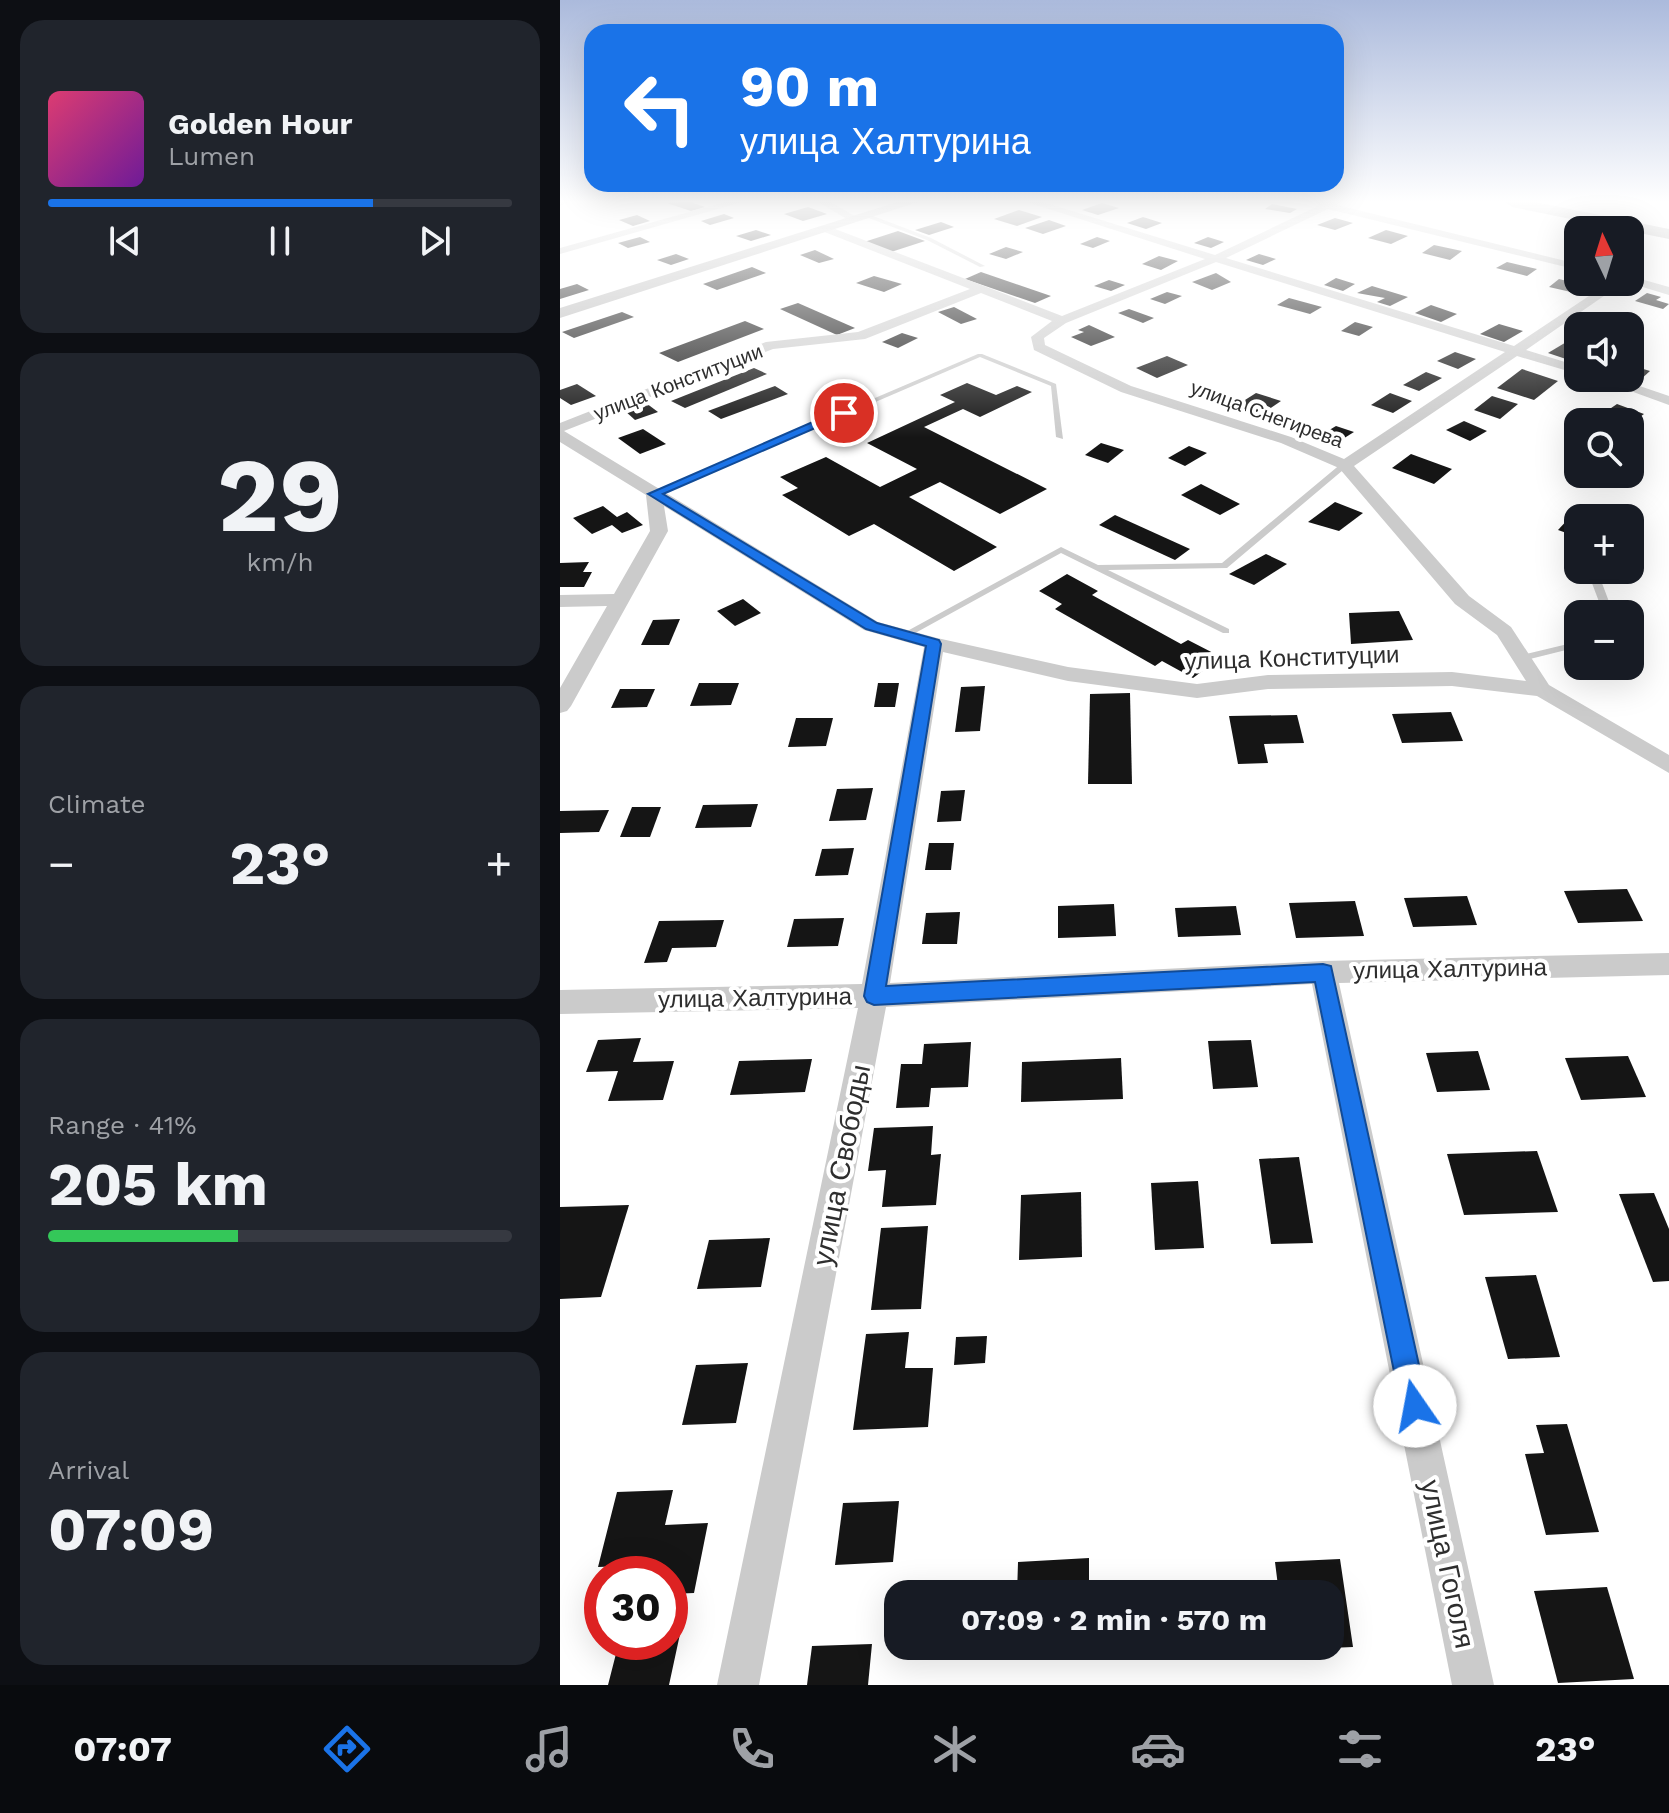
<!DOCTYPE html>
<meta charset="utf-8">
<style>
body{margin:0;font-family:"Work Sans",sans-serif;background:#20242c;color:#f1f3f6;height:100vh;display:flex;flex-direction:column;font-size:30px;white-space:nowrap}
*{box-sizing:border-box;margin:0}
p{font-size:26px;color:#9ea1a6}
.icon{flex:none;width:44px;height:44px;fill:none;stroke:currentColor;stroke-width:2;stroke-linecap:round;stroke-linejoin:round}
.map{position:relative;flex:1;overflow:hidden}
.sheet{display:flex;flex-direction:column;gap:20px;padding:20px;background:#0d0f14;width:560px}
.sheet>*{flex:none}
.guide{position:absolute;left:24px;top:24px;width:760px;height:168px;border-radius:24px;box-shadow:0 8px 32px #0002;background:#1a73e8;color:#fff;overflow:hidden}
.needle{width:52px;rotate:356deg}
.controls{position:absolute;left:1004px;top:216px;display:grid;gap:16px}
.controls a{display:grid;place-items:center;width:80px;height:80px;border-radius:16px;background:#171b24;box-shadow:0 8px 32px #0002;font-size:40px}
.speed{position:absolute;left:24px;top:1556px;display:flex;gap:16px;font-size:40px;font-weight:700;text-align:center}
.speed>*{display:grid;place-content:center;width:104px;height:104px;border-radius:50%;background:#171b24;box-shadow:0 8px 32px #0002;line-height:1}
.speed .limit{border:12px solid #d22;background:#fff;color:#111}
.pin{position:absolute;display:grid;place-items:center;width:68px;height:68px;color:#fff;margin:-34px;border:4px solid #fff;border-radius:50%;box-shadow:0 2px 8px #0007}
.me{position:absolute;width:88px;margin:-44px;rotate:348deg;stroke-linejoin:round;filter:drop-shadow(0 0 6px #0008)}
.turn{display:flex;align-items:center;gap:28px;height:168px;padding:0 24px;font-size:36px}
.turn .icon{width:104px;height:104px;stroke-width:2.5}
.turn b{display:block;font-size:56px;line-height:68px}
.big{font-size:60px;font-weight:700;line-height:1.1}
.sheet .card{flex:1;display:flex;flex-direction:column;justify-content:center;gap:12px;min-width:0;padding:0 28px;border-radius:24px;background:#20242c}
.sheet .dial{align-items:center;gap:0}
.dial b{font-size:104px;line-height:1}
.song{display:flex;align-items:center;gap:24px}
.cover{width:96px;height:96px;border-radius:12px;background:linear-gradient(135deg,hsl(340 70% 55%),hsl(280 70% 35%))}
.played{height:8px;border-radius:4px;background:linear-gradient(90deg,#1a73e8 70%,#363941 70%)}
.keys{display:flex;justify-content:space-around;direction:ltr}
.heat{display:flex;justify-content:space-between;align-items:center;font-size:44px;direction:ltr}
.charge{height:12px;border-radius:6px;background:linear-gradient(90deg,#34c759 41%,#363941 0)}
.trip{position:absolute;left:324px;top:1580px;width:460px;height:80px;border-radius:24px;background:#171b24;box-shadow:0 8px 32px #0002;font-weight:700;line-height:80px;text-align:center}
.dock{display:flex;height:128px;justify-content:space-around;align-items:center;background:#090b0e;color:#9ea1a6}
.dock .icon{width:56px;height:56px}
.dock .on{color:#1a73e8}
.dock b{font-size:36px;color:#f1f3f6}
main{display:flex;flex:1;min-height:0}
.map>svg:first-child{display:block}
.building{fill:#151515}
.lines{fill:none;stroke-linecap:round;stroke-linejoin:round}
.lane{fill:#cbcbcb;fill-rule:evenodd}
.street{fill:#cbcbcb;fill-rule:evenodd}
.secondary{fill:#b8b8b8;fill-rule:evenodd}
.primary{fill:#a6a6a6;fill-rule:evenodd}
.route{fill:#1a73e8;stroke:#114b97;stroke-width:2}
.labels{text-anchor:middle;stroke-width:8;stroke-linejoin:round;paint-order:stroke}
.far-street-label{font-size:20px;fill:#2e2e2e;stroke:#fff}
.street-label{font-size:24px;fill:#2e2e2e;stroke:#fff}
.near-street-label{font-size:28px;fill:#2e2e2e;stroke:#fff}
</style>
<main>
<section class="sheet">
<div class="card">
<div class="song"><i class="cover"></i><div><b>Golden Hour</b><p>Lumen</p></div></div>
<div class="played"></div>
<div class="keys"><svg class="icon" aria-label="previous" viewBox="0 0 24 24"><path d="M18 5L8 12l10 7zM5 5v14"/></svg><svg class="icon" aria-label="pause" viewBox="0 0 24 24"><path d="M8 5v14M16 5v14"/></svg><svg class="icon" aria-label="next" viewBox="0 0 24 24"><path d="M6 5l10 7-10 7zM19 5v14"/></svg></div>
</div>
<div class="card dial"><b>29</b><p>km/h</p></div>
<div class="card"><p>Climate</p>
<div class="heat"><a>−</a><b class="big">23°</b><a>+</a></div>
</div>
<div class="card"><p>Range · 41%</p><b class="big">205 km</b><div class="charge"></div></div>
<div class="card"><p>Arrival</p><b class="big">07:09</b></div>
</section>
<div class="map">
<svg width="1109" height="1685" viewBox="0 0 1109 1685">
<rect width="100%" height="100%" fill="#fff"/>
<g class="building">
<path d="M130,202L145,207L131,211L107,203Z"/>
<path d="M542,203L559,208L538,215L522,210Z"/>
<path d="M712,204L737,209L730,213L705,209Z"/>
<path d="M248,207L267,214L243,221L224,214Z"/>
<path d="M459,210L482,217L457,226L434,219Z"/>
<path d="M164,214L174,218L150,225L141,221Z"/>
<path d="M77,215L90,221L73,226L59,220Z"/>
<path d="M583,217L602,223L586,229L567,223Z"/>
<path d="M775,218L793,223L775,230L757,225Z"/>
<path d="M489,220L506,226L483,234L465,228Z"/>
<path d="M381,222L394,227L369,235L355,230Z"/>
<path d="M196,230L211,235L191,241L176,236Z"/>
<path d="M826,230L848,236L831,244L808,238Z"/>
<path d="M338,231L365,241L331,252L304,242Z"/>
<path d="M80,237L90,242L68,248L58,243Z"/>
<path d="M537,237L550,241L533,248L520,244Z"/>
<path d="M648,237L664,242L651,248L634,243Z"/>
<path d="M874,245L902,251L890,260L862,253Z"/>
<path d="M446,247L463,252L446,259L429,254Z"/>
<path d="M255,250L274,259L259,263L240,255Z"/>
<path d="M116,254L129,259L111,265L97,260Z"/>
<path d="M699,254L716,259L703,265L686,260Z"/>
<path d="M599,256L618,261L601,270L582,264Z"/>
<path d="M947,262L977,269L967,276L936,268Z"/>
<path d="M192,267L206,273L157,290L143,284Z"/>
<path d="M421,272L491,296L475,303L405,279Z"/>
<path d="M656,273L671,282L652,290L632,282Z"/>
<path d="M314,276L342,284L324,292L296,283Z"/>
<path d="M776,278L795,284L783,291L764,285Z"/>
<path d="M999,279L1011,282L1014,279L1034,287L1024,295L989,287Z"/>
<path d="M549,280L565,285L551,291L534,286Z"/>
<path d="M17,284L29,290L0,299V289Z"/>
<path d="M812,286L848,297L830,306L817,302L825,298L797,293Z"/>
<path d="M607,292L622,296L605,304L590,299Z"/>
<path d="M1087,293L1101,297L1096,300L1109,304L1103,309L1075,301Z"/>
<path d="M729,298L762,307L750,314L717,305Z"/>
<path d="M238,303L295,328L277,335L220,309Z"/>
<path d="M871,305L897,314L881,322L855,313Z"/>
<path d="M394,307L417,319L401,324L378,312Z"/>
<path d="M569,309L594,318L583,323L558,313Z"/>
<path d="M62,312L74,317L14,338L2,332Z"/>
<path d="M185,321L204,329L118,362L99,353Z"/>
<path d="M795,322L813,327L799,336L781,331Z"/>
<path d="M939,324L963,331L944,342L920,334Z"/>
<path d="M529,325L555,337L531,346L511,337L524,332L518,330Z"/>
<path d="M342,333L358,338L338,348L322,342Z"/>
<path d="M1008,341L1018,344V363L988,353Z"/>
<path d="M895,352L916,359L898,369L877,361Z"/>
<path d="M607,356L628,365L597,378L576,368Z"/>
<path d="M1070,365L1090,371L1080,380L1070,377Z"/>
<path d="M194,368L207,374L125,408L111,401Z"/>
<path d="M962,369L998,381L974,400L937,388Z"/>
<path d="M866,372L882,378L859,391L843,385Z"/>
<path d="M407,383L436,395L457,386L472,392L420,417L403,409L364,427L487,489L440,514L380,482L349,497L437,547L394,571L314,524L289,536L222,495L238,488L220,477L266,457L320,487L357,469L307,443L395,402L380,395Z"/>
<path d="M17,384L36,396L11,405L0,398V390Z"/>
<path d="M215,386L228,394L161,419L148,411Z"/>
<path d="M696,393L721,401L699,416L674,407Z"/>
<path d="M830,393L852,401L833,413L811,405Z"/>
<path d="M932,396L958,404L940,419L914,410Z"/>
<path d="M86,403L98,412L75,420L64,410Z"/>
<path d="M1057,404L1084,414L1070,424L1038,417Z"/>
<path d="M904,421L927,431L910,441L886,430Z"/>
<path d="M776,426L794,432L773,445L756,438Z"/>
<path d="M83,429L106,444L80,454L58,438Z"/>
<path d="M541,443L564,450L548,463L525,455Z"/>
<path d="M629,446L647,453L625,466L608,458Z"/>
<path d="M851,454L892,469L874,484L832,468Z"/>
<path d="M641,484L680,504L660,515L621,495Z"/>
<path d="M775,502L803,513L779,531L748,522Z"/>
<path d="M43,506L57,517L67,512L83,525L62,533L52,525L32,534L13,518Z"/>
<path d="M555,515L630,549L615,560L539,525Z"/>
<path d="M1010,517L1018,520V537L998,530Z"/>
<path d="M706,554L727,564L694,585L669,574Z"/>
<path d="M29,562L23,572H32L24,587H0V563Z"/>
<path d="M507,574L538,591L532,595L621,644L628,640L661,657L633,678L602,661L595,666L495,609L502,604L479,591Z"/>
<path d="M183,599L201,613L175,626L157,611Z"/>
<path d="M839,611L853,640L791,644L789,613Z"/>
<path d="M120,619L109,645H81L93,620Z"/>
<path d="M139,683H179L171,705L130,706Z"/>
<path d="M318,683H339L335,707H314Z"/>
<path d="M425,686L420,731L395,732L401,687Z"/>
<path d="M60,689H95L87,707L51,708Z"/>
<path d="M570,693L572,784H528L530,694Z"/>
<path d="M891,712L903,741L842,743L832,714Z"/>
<path d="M737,715L744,743L704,744L708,763L678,764L669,716Z"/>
<path d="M236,718H273L266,746L228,747Z"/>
<path d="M313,788L306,820L269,821L277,789Z"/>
<path d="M405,790L401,821L377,822L381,791Z"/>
<path d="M198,804L191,827L135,828L143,805Z"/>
<path d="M72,807H101L90,837H60Z"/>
<path d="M49,810L39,832L0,833V811Z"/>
<path d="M369,843H394L391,870H365Z"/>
<path d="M294,848L288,875L255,876L262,849Z"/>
<path d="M1067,889L1083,921L1018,923L1004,891Z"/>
<path d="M907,896L917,925L853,927L844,898Z"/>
<path d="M795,901L804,936L736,938L729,903Z"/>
<path d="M554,904L556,936L498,938V906Z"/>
<path d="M676,906L681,935L618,937L615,908Z"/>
<path d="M400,912L397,944H362L366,913Z"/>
<path d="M284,918L278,946L227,947L234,919Z"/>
<path d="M164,920L156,947L112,948L107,962L84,963L99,921Z"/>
<path d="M81,1038L73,1062L114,1061L103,1100L48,1101L58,1071L26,1072L38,1040Z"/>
<path d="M691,1040L698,1087L653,1089L648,1041Z"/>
<path d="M411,1042L408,1087L371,1088L369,1107L336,1108L341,1064H362L364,1044Z"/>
<path d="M918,1051L930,1090L877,1092L866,1053Z"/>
<path d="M1068,1056L1086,1097L1021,1100L1005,1058Z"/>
<path d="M561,1058L563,1099L461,1102L462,1062Z"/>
<path d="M252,1059L245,1092L170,1095L179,1061Z"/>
<path d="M373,1126L371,1155L381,1154L376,1205L322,1207L326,1170L308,1171L314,1128Z"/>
<path d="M977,1151L998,1212L904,1215L887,1154Z"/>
<path d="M739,1157L753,1243L711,1244L699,1159Z"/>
<path d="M638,1181L644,1248L595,1250L591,1183Z"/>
<path d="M521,1192L522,1257L459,1260L461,1195Z"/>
<path d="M1094,1193L1109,1229V1281L1093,1282L1059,1194Z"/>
<path d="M69,1205L41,1297L0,1299V1207Z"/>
<path d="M368,1226L361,1309L311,1310L321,1228Z"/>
<path d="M210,1238L201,1287L137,1289L149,1240Z"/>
<path d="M976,1275L1000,1357L948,1359L925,1277Z"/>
<path d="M349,1332L345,1368H373L368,1427L293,1430L306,1334Z"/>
<path d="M427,1336L425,1363L394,1365L396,1337Z"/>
<path d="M188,1363L176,1423L122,1425L136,1365Z"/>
<path d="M1007,1424L1039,1532L986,1535L965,1454L984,1453L976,1425Z"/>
<path d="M113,1490L105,1525L148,1523L134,1593L110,1594V1574H88L90,1565L38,1567L57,1492Z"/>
<path d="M339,1501L333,1562L275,1565L283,1503Z"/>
<path d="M529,1558V1594H457L458,1562Z"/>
<path d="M780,1559L793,1647L770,1648V1594H719L715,1562Z"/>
<path d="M1047,1587L1074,1679L998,1683L974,1591Z"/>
<path d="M120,1634L109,1685H48L59,1642H110V1635Z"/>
<path d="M312,1644L308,1685H247L252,1646Z"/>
</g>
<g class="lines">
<g class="lane">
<path d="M308,214L371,238L425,266L420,267L367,240L306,217Z"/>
<path d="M418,354H422L496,384L503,439L496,437L491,386L420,357L97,496L90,494Z"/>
<path d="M782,463L789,465L667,568L548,570L669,629V633H663L501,553L348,637H342L340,635L501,547L538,565L662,563Z"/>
<path d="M1027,570H1037L1051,607L1046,614H1036L1041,607Z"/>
<path d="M1018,638V647L962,661L957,658L958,656L1012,643Z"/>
</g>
<g class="street">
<path d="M0,202H8L0,206Z"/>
<path d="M165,202H182L0,254V248Z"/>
<path d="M258,202H271L301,220L292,222Z"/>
<path d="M467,202H483L655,255L758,206L756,202H780L777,205L1018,264V270L768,209L666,258L954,346L1050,282H1064L966,350L1018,366V374L957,356L794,466L909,596L951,627L989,685L1109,755V773L977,696L892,686L708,689L637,698L508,681L383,652L330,983L763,961L1109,953V975L779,983L934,1685H892L752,984L326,1007L199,1685H157L298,1008L0,1014V990L302,984L364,647L304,630L104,506L108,531L11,706L7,711L0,713V688L47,606L0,607V595L54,594L90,531L86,495L0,442V423L206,342L298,332L410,289L262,231V227H270L502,316L645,259ZM656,262L945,352L784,459L731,437L571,386L485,345L484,338L506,323ZM421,293L492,321L471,337L474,350L561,392L721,443L779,468L895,604L937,635L966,681L892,672L708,675L637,684L508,667L377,638L318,622L4,431L213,349L305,339Z"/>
<path d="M1070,276L1109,287V295L1066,282H1070Z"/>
<path d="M1035,378H1056L1109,396V405Z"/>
</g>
<path class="secondary" d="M337,202H358L0,318V308Z"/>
<path class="primary" d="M945,202H975L1109,229V239L952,207Z"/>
</g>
<linearGradient id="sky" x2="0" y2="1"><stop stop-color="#abbadc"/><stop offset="0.46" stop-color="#fff"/><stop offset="1" stop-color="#fff" stop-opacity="0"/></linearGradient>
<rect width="1109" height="438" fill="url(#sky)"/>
<path class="route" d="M280,410L290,413L103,494L317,623L379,640L381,644L326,986L763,964L771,966L868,1406L864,1416L855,1420L845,1416L841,1406L755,982L314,1005L307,1002L304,996L366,646L306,629L88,494Z"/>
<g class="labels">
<g class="far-street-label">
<text transform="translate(118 382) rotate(-21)" y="7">улица Конституции</text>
<text transform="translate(707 414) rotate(20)" y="7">улица Снегирева</text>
</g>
<g class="street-label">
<text transform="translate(732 658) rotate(-2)" y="8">улица Конституции</text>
<text transform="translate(890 969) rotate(-1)" y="8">улица Халтурина</text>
<text transform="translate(195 998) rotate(-1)" y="8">улица Халтурина</text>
</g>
<g class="near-street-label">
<text transform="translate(281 1165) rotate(-79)" y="10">улица Свободы</text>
<text transform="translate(888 1564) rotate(78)" y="10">улица Гоголя</text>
</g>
</g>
</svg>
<div class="controls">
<a><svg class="needle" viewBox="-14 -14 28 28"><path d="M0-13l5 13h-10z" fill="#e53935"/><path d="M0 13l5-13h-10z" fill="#9ea1a6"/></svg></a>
<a><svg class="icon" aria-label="sound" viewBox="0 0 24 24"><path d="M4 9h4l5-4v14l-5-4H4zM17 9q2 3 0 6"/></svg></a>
<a><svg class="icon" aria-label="search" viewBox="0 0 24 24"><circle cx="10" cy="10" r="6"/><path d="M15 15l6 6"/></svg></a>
<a>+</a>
<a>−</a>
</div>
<div class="speed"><div class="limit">30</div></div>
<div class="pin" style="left:284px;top:413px;background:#d93025"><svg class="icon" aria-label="arrive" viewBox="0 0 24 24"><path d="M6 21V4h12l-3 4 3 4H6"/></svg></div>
<svg class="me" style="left:855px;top:1406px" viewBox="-20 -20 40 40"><circle r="19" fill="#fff"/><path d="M0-13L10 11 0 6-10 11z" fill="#1a73e8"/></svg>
<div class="trip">07:09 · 2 min · 570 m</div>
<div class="guide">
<div class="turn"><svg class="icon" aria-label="left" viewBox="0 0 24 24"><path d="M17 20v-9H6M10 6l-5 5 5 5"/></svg><div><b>90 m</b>улица Халтурина</div></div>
</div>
</div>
</main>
<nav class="dock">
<b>07:07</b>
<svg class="icon on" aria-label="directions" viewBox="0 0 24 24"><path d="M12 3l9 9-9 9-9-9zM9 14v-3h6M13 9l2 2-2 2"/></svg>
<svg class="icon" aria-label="music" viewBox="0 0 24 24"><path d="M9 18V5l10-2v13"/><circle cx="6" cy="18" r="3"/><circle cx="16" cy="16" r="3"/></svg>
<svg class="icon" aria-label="phone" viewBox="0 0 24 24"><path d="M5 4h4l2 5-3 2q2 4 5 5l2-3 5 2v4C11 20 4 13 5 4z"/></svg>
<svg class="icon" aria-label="climate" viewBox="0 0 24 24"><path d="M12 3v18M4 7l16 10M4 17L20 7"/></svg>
<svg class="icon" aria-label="car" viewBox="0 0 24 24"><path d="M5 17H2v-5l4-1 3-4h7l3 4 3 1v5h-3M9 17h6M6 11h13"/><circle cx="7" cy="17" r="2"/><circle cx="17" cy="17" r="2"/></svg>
<svg class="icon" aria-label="filters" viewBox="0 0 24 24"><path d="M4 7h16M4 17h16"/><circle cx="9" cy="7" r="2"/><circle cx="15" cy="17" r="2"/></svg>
<b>23°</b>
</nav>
